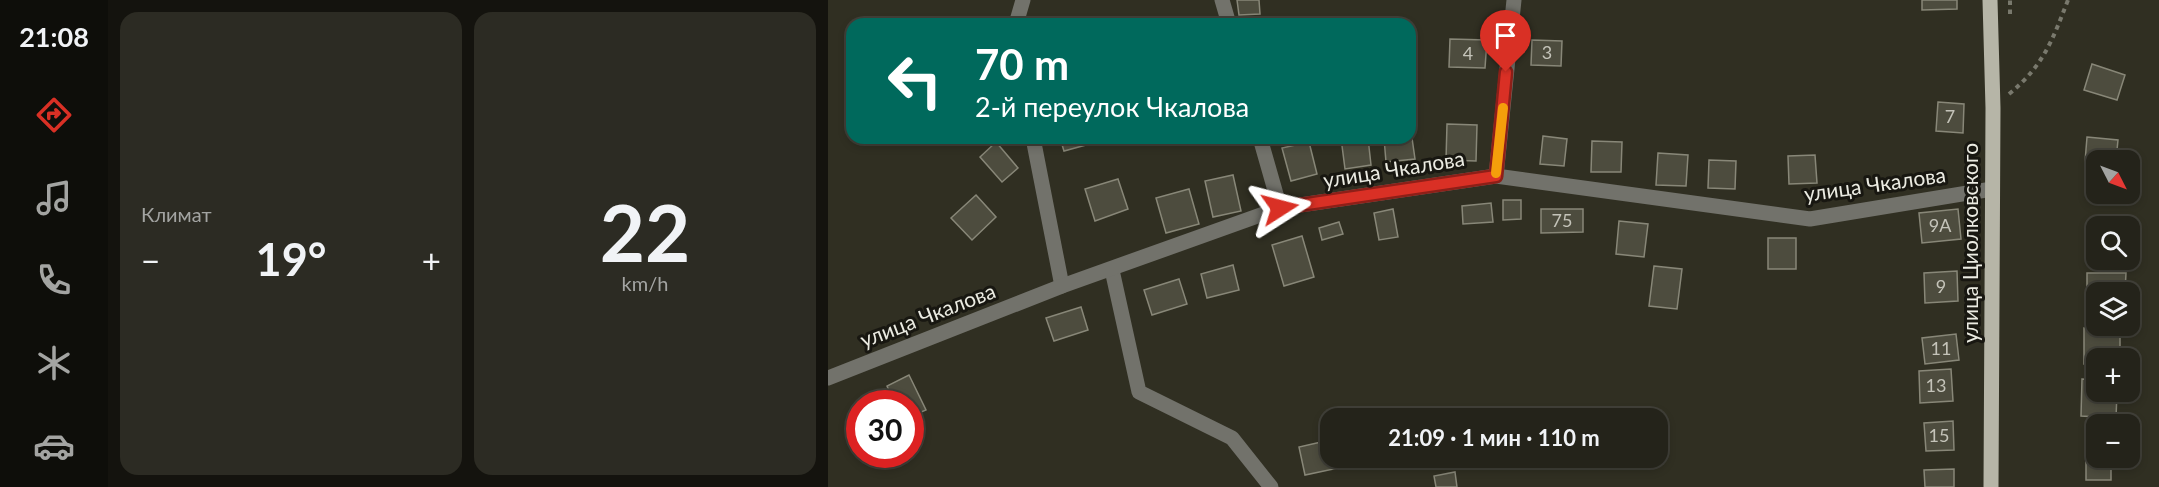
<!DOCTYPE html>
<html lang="ru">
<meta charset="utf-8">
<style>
body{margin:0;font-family:Lato,sans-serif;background:#2c2b23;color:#f1f3f6;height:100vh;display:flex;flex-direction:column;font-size:22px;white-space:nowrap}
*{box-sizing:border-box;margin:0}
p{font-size:20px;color:#a3a4a2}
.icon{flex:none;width:33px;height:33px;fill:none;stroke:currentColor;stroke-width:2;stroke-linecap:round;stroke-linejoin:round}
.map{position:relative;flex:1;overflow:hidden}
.drawer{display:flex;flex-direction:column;gap:12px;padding:12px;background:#14130e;width:720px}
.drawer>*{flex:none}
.top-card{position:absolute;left:18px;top:18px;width:570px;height:126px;border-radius:18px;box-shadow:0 3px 9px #0003,0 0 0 2px #414039;background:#00695c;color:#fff;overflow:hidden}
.needle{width:39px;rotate:132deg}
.tools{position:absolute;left:1258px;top:150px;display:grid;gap:12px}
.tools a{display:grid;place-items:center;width:54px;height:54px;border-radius:12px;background:#24231a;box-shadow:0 3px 9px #0003,0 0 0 2px #414039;font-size:30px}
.speed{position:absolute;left:18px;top:390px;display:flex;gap:12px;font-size:30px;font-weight:700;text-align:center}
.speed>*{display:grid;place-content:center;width:78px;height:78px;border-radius:50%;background:#24231a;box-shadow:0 3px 9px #0003,0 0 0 2px #414039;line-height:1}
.speed .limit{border:9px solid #d22;background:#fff;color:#111}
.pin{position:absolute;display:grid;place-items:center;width:51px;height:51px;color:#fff;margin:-62px -26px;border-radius:50% 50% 50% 0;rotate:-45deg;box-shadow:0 0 6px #0007}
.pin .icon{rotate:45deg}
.me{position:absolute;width:66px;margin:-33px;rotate:81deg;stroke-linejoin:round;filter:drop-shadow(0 0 4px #0008)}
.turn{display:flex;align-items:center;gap:21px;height:126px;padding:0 30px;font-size:27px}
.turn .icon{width:78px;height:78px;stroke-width:2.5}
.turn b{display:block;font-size:42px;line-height:51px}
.big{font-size:45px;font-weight:700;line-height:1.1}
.drawer .tile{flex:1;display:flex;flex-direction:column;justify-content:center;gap:9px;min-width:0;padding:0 21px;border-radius:18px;background:#2c2b23}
.drawer .dial{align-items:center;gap:0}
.dial b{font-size:78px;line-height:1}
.heat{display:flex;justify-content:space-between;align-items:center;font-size:33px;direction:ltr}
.drawer .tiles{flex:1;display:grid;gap:12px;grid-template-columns:repeat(2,1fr)}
.trip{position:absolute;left:492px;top:408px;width:348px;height:60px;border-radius:18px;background:#24231a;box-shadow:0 3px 9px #0003,0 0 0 2px #414039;font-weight:700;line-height:60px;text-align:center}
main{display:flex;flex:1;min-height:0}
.tab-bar{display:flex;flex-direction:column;width:108px;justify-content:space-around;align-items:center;background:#0e0e0a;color:#a3a4a2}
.tab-bar .icon{width:42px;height:42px}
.tab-bar .active{color:#d93025}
.tab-bar b{font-size:27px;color:#f1f3f6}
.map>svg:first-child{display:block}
.building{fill:#4d4c3e;stroke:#888778;stroke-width:1.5}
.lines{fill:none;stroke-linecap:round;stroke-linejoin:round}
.path{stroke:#79796d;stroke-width:4;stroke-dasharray:4.5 4.5;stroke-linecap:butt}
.minor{stroke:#72726b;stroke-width:15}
.major{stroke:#b6b5a7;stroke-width:15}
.route-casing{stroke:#8d1f18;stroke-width:15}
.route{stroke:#d93025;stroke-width:10}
.slow{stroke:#f59e0b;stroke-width:10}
.labels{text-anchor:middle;stroke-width:6;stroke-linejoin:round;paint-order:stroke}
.number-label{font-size:18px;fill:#c4c3b9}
.street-label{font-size:21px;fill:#ebebe2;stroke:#181711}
</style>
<main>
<nav class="tab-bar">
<b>21:08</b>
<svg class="icon active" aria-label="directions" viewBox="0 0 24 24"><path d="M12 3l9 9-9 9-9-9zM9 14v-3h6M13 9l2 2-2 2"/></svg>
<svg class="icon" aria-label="music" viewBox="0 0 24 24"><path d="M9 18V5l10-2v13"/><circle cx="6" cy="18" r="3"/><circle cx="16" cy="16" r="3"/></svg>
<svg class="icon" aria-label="phone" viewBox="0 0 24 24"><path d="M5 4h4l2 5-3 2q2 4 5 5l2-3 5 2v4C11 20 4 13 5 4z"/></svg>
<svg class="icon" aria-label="climate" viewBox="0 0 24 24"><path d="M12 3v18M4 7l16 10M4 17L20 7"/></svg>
<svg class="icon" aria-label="car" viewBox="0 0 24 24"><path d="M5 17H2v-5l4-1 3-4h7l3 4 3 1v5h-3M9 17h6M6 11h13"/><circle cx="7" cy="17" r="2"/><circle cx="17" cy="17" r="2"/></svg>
</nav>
<section class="drawer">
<div class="tiles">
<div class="tile"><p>Климат</p>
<div class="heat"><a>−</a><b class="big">19°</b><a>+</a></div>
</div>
<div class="tile dial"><b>22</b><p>km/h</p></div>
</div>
</section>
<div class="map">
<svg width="1331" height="487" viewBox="0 0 1331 487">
<rect width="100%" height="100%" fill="#302f22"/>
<g class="building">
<path d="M409,0H431L432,14L411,15Z"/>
<path d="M1094,0H1129V9L1094,10Z"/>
<path d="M622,39L659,40L657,68L621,67Z"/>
<path d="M704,40L734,41L733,66L703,65Z"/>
<path d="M1264,64L1297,75L1289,100L1256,90Z"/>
<path d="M1110,102L1136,104L1135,133L1108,131Z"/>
<path d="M582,124L587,159L558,162L556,138H582Z"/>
<path d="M619,124L649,125L648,161L618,160Z"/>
<path d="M715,136L739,139L736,166L712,164Z"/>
<path d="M1259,137L1290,140L1288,160H1269V163L1257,162Z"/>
<path d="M232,138H267L269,142L236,151Z"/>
<path d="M513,138H540L543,165L517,169Z"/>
<path d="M764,141L794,142L793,172H763Z"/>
<path d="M168,142L190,168L174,182L152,157Z"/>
<path d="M481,142L489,174L463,181L454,148Z"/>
<path d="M830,153L860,155L858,186L828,185Z"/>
<path d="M987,155L989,183L961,184L960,156Z"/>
<path d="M881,160L908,161L907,189L880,188Z"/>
<path d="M405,175L413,211L385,217L377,181Z"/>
<path d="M290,179L300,209L267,221L257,189Z"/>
<path d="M361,189L371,224L338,233L328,198Z"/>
<path d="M148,195L168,217L144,240L123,218Z"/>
<path d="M675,200H693V219L675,220Z"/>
<path d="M663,203L665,222L635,224L634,206Z"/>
<path d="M565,209L570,237L551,240L546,213Z"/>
<path d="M713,209H755V232L713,233Z"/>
<path d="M1130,209L1133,239L1094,243L1091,213Z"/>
<path d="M791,221L820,224L816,257L788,254Z"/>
<path d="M511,222L515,234L494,240L491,228Z"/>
<path d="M1258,227L1269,228V256L1258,255Z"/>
<path d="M474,236L486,277L456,286L444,245Z"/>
<rect x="940" y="238" width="28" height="31"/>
<path d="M405,265L411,290L379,298L373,274Z"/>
<path d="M826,266L854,269L849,309L821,306Z"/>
<path d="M1129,271L1130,301L1097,303L1096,273Z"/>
<path d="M1259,273H1298L1297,292H1269V301H1259Z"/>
<path d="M351,279L359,304L324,315L316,290Z"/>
<path d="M253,307L260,330L226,341L218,318Z"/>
<path d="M1256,328H1292V358H1269V364H1256Z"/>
<path d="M1128,334L1131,360L1097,364L1094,338Z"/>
<path d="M1123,369L1125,401L1092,403L1091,371Z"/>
<path d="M81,375L98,410L82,417V404H67L59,386Z"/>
<path d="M1254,379L1269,380V392H1289L1288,418L1253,416Z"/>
<path d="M1125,421L1126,450L1098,451L1096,423Z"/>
<path d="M502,440V458H513L515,467L477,475L471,447Z"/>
<path d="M1258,448H1269V458H1283V480H1258Z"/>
<path d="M1126,469V487H1097L1096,470Z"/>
<path d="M627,472L629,487H608L606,476Z"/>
</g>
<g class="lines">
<g class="path">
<path d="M1182,14V0"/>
<path d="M1181,94C1216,65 1224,41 1240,0"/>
</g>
<g class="minor">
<path d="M394,0L401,24"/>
<path d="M188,24L195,0"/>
<path d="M205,138L234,286"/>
<path d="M432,138L452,208"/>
<path d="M668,176L686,0"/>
<path d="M284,270L311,392L404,438L443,487"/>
<path d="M0,378L234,286L452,208L668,176L982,219L1164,189"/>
</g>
<path class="major" d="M1162,0L1165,108L1163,487"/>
</g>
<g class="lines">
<defs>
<path id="route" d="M452,208L668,176L678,72"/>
</defs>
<use href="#route" class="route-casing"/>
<use href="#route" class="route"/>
<path class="slow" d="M668,173L675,108"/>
</g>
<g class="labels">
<g class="number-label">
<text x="719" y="59">3</text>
<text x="640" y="60">4</text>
<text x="1122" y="123">7</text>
<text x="734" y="227">75</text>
<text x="1112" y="232">9А</text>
<text x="1113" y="293">9</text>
<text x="1113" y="355">11</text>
<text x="1108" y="392">13</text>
<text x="1111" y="442">15</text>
</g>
<g class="street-label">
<text transform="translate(566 170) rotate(-9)" y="7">улица Чкалова</text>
<text transform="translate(1047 185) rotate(-8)" y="7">улица Чкалова</text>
<text transform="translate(1143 243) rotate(-90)" y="7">улица Циолковского</text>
<text transform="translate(100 316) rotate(-21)" y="7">улица Чкалова</text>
</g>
</g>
</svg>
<div class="tools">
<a><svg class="needle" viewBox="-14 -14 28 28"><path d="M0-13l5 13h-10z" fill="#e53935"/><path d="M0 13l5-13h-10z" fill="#a3a4a2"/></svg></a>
<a><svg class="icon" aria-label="search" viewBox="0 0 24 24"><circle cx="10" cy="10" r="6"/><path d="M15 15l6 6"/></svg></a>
<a><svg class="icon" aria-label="layers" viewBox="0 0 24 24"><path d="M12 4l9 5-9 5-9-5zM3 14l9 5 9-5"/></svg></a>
<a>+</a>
<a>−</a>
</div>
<div class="speed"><div class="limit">30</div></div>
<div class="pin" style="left:678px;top:72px;background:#d93025"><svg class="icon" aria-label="arrive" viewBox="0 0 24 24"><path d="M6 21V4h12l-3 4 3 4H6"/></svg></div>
<svg class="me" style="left:452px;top:208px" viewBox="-20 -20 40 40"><path d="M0-17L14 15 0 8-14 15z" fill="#d93025" stroke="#fff" stroke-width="4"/></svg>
<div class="trip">21:09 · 1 мин · 110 m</div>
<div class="top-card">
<div class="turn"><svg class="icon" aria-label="left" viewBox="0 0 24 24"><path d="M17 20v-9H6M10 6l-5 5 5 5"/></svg><div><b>70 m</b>2-й переулок Чкалова</div></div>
</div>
</div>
</main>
